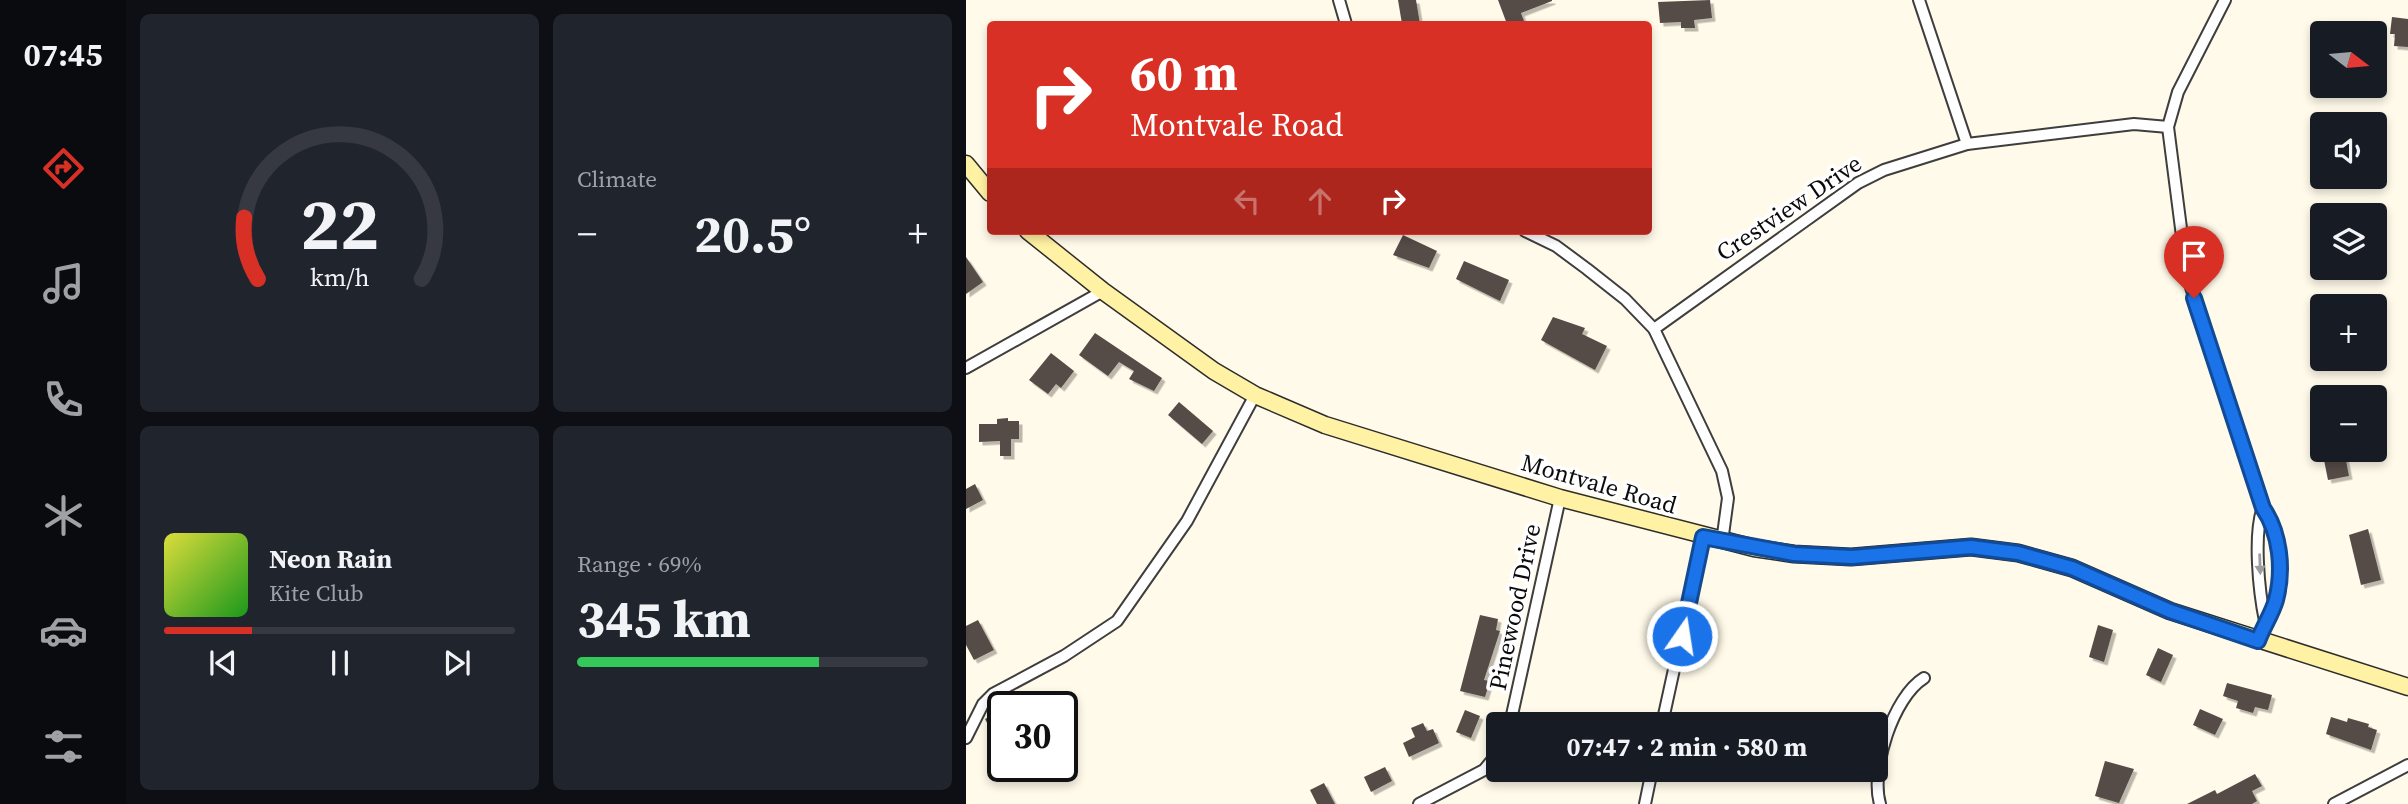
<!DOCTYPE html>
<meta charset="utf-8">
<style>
body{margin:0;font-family:"Source Serif 4",serif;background:#20242c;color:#f1f3f6;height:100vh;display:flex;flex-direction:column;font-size:26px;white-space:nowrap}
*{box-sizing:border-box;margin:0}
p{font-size:23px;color:#9ea1a6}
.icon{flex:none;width:38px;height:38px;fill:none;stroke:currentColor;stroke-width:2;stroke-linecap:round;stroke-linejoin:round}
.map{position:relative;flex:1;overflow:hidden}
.drawer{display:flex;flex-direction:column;gap:14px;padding:14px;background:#0d0f14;width:840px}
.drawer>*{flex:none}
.top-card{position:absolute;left:21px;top:21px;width:665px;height:214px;border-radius:7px;box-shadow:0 4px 10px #0003;background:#d93025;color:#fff;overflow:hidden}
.needle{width:46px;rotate:106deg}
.fabs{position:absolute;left:1344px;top:21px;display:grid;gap:14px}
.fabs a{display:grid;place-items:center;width:77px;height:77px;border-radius:7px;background:#171b24;box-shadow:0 4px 10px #0003;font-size:35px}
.speed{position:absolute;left:21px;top:691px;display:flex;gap:14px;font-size:35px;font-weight:700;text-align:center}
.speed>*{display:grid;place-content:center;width:91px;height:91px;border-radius:50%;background:#171b24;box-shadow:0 4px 10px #0003;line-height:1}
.speed .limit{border:4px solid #111;border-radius:10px;background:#fff;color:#111}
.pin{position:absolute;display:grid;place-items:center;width:60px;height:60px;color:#fff;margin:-72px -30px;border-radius:50% 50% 50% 0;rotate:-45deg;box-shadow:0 0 7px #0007}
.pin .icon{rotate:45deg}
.me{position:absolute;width:77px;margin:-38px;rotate:13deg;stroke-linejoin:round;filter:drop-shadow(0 0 5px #0008)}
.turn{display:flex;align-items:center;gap:24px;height:147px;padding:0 28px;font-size:32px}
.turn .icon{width:91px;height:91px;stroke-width:2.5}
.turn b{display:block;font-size:49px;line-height:60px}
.lanes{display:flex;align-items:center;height:66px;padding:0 28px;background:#0003;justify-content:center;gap:35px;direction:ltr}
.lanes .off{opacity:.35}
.big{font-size:52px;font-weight:700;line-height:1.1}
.drawer .widget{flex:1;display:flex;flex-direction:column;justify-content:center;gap:10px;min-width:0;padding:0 24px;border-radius:10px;background:#20242c}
.drawer .dial{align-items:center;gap:0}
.dial svg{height:182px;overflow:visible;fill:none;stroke:#363941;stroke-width:7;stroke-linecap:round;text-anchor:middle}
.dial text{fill:#f1f3f6;stroke:none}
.song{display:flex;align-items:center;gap:21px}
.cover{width:84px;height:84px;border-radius:10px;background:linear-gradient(135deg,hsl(60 70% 55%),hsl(120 70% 35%))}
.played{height:7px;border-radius:4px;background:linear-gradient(90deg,#d93025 25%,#363941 25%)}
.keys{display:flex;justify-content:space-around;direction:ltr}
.heat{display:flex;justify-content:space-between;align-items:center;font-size:38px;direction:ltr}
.charge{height:10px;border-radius:5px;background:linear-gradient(90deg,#34c759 69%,#363941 0)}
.drawer .tiles{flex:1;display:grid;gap:14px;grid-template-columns:repeat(2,1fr)}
.trip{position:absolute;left:520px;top:712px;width:402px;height:70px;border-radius:7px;background:#171b24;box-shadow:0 4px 10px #0003;font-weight:700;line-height:70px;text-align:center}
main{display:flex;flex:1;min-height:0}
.tabs{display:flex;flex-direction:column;width:126px;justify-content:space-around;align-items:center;background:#090b0e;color:#9ea1a6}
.tabs .icon{width:49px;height:49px}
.tabs .current{color:#d93025}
.tabs b{font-size:32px;color:#f1f3f6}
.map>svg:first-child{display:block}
.building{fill:#544c47;filter:url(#shadow)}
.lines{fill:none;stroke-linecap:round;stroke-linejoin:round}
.minor-casing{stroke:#3e3e3e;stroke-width:14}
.secondary-casing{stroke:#2d2d2d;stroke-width:19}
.minor{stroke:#fff;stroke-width:10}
.secondary{stroke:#fff2a4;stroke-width:16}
.oneway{fill:#9d9d9d}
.route-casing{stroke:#114b97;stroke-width:18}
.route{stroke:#1a73e8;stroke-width:12}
.labels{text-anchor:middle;stroke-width:7;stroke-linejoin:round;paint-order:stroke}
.street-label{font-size:24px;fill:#0b0b0b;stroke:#fff}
</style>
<main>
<nav class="tabs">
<b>07:45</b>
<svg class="icon current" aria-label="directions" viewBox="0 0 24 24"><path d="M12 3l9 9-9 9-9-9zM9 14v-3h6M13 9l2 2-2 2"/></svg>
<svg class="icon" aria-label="music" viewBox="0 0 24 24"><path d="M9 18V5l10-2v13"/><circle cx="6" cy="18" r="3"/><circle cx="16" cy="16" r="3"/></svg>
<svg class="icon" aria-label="phone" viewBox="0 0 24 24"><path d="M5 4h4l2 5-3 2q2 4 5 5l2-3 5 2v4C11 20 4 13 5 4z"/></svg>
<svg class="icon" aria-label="climate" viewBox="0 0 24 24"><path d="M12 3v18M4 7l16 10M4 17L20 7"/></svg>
<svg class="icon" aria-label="car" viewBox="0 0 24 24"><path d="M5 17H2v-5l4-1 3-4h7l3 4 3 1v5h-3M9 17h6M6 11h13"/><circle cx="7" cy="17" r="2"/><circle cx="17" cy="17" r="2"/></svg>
<svg class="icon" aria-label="filters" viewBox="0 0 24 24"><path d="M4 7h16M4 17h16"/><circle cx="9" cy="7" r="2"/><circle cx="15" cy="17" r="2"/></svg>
</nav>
<section class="drawer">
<div class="tiles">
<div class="widget dial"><svg viewBox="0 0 100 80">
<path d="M14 69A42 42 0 1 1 86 69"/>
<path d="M14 69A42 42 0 0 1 8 42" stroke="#d93025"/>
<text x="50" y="56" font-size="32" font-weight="700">22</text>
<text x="50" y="72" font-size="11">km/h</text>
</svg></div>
<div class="widget"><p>Climate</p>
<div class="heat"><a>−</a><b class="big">20.5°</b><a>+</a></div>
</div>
<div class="widget">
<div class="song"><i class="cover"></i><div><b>Neon Rain</b><p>Kite Club</p></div></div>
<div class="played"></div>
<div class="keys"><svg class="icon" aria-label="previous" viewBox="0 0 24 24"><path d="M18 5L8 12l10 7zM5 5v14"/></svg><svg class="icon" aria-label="pause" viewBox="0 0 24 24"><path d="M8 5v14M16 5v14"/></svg><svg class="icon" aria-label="next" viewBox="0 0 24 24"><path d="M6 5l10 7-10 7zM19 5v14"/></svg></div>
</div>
<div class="widget"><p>Range · 69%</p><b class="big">345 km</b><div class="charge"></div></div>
</div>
</section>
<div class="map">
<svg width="1442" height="804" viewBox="0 0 1442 804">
<defs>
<filter id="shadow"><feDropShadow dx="3.5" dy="3.5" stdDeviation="0" flood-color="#0004"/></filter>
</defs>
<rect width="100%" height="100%" fill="#fffae9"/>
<g class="building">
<path d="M432,0H450L454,24H436Z"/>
<path d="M532,0H586V1L555,13L559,24H541Z"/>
<path d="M744,0L746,18L728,20L729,28H715V22L694,23L692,2Z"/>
<path d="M1426,17L1442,19V47L1428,46L1429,34H1424Z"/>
<path d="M437,235L471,251L463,268L427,255Z"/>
<path d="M0,257L17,282L0,294Z"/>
<path d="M498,261L543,280L534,301L490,279Z"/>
<path d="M587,317L619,328L616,334L641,346L629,370L575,340Z"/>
<path d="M129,333L196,378L188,391L163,379L168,371L153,362L142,376L113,355Z"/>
<path d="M85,353L108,371L95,388L90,384L82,394L63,380Z"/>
<path d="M213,402L247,431L236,444L202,415Z"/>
<path d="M42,418V421H53V439H45V456H34V441L13,442V424H31V419Z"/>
<path d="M1356,450H1378L1383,476L1362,480Z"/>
<path d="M9,484L17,500L0,509V489Z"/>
<path d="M1402,529L1415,580L1395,585L1383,535Z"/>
<path d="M514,615L532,619L530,630L534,631L518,680L524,681L519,697L494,691Z"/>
<path d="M12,620L28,650L8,660L0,645V626Z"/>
<path d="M1132,625L1147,630L1138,662L1123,657Z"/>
<path d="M1192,648L1207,655L1195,682L1180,675Z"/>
<path d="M1261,683L1306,695L1302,710L1289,707L1287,713L1270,708L1272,701L1257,696Z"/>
<path d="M1234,709L1257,719L1249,735L1227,725Z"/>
<path d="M499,710L514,716L505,738L490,732Z"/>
<path d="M30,713L37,726V753L19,719Z"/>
<path d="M1365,717L1381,722L1382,718L1403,724L1402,727L1411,730L1405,750L1360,734Z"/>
<path d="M457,723L461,731L467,729L473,743L443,757L437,743L449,737L445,728Z"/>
<path d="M1139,761L1168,769L1153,803L1129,796Z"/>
<path d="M419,767L426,781L405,792L398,777Z"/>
<path d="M1289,774L1296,786L1286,791L1291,801L1286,804H1221L1249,790L1251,794Z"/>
<path d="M358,783L369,804H351L344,790Z"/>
</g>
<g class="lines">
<defs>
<g id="minor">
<path d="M373,0L380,24"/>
<path d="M953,0L1001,144"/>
<path d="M1259,0L1212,92L1202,127L1221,275L1297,507C1314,533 1319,572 1310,601C1305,615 1297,627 1292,641"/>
<path d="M559,231L590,246L621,269L659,299L688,329L756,471L762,498L756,542"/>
<path d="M688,329L892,183L918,170L1001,144L1168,124L1202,127"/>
<path d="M0,368L137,291"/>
<path d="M1297,507C1287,535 1293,592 1299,621"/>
<path d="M544,724L594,498"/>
<path d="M696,724L737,537"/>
<path d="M0,738L17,704L27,694L98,656L151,621L221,521L289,395"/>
<path d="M453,804L518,770L532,753"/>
<path d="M679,804L686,770"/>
<path d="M914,804C904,770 927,697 958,678"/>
<path d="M1368,804L1442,765"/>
</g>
<g id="secondary">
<path d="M0,164L24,193"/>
<path d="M62,231L137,291L248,371L289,395L359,425L594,498L788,548L828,554L885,557L1005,547L1052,553L1106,568L1204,611L1442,687"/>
</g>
</defs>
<use href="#minor" class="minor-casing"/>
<use href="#secondary" class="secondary-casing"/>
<use href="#minor" class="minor"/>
<use href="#secondary" class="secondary"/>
</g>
<defs><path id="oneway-solid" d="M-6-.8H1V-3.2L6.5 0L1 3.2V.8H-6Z" transform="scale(1.75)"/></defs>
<use class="oneway" href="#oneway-solid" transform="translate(1294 564) rotate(88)"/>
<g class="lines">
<defs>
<path id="route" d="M716,636L737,537L828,554L886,557L1005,547L1052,553L1106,568L1204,611L1292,641C1297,627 1306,614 1310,600C1318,569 1314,533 1297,508L1228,298"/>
</defs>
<use href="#route" class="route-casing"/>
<use href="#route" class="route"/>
</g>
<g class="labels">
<g class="street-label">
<text transform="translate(823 208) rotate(-34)" y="8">Crestview Drive</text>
<text transform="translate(633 484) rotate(16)" y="8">Montvale Road</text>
<text transform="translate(549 607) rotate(-78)" y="8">Pinewood Drive</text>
</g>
</g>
</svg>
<div class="fabs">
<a><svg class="needle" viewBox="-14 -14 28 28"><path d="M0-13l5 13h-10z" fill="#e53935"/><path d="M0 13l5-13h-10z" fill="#9ea1a6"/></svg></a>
<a><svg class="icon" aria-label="sound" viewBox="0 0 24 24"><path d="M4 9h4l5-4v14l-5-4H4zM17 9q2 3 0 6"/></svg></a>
<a><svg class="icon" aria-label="layers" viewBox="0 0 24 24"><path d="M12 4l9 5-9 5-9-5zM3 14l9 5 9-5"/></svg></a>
<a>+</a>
<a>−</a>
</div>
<div class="speed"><div class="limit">30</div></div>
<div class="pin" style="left:1228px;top:298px;background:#d93025"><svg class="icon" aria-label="arrive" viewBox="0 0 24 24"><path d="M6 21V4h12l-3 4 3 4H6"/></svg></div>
<svg class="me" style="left:716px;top:636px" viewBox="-20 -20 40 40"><circle r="17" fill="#1a73e8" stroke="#fff" stroke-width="3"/><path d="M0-11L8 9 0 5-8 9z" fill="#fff"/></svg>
<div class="trip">07:47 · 2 min · 580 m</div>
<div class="top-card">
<div class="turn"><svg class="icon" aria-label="right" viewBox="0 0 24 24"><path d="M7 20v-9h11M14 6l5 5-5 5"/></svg><div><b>60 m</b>Montvale Road</div></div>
<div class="lanes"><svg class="icon off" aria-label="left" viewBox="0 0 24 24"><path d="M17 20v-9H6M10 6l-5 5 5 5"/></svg><svg class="icon off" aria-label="ahead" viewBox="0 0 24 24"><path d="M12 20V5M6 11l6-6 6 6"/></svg><svg class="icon" aria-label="right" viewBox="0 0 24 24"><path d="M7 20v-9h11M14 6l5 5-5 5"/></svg></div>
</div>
</div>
</main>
